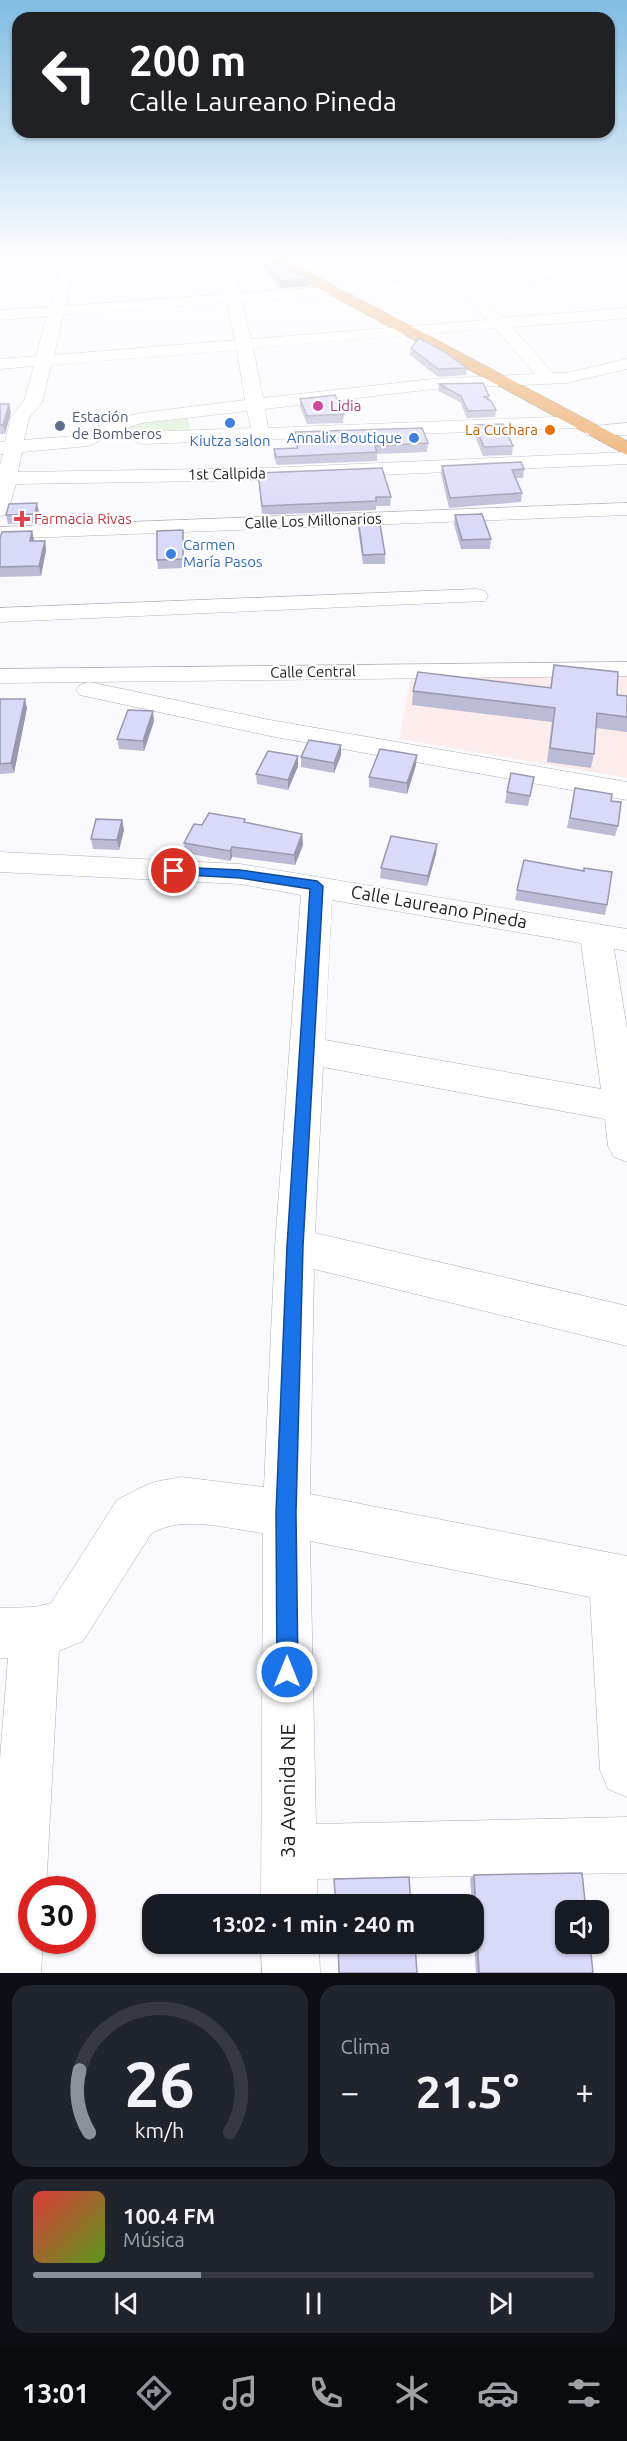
<!DOCTYPE html>
<html lang="es">
<meta charset="utf-8">
<style>
body{margin:0;font-family:Ubuntu,sans-serif;background:#20242c;color:#f1f3f6;height:100vh;display:flex;flex-direction:column;font-size:22px;white-space:nowrap}
*{box-sizing:border-box;margin:0}
p{font-size:20px;color:#9ea1a6}
.icon{flex:none;width:33px;height:33px;fill:none;stroke:currentColor;stroke-width:2;stroke-linecap:round;stroke-linejoin:round}
.map{position:relative;height:1973px;overflow:hidden}
.drawer{display:flex;flex-direction:column;gap:12px;padding:12px;background:#0d0f14;flex:1}
.drawer>*{flex:none}
.guide{position:absolute;left:12px;top:12px;width:603px;height:126px;border-radius:18px;box-shadow:0 2px 4px #0004;background:#202124;color:#fff;overflow:hidden}
.fabs{position:absolute;left:555px;top:1900px;display:grid;gap:12px}
.fabs a{display:grid;place-items:center;width:54px;height:54px;border-radius:12px;background:#171b24;box-shadow:0 2px 4px #0004;font-size:30px}
.speed{position:absolute;left:18px;top:1876px;display:flex;gap:12px;font-size:30px;font-weight:700;text-align:center}
.speed>*{display:grid;place-content:center;width:78px;height:78px;border-radius:50%;background:#171b24;box-shadow:0 2px 4px #0004;line-height:1}
.speed .limit{border:9px solid #d22;background:#fff;color:#111}
.pin{position:absolute;display:grid;place-items:center;width:51px;height:51px;color:#fff;margin:-26px;border:3px solid #fff;border-radius:50%;box-shadow:0 2px 6px #0007}
.me{position:absolute;width:66px;margin:-33px;rotate:0deg;stroke-linejoin:round;filter:drop-shadow(0 0 4px #0008)}
.turn{display:flex;align-items:center;gap:21px;height:126px;padding:0 18px;font-size:27px}
.turn .icon{width:78px;height:78px;stroke-width:2.5}
.turn b{display:block;font-size:42px;line-height:51px}
.big{font-size:45px;font-weight:700;line-height:1.1}
.drawer .card{flex:1;display:flex;flex-direction:column;justify-content:center;gap:9px;min-width:0;padding:0 21px;border-radius:18px;background:#20242c}
.drawer .dial{align-items:center;gap:0}
.dial svg{height:156px;overflow:visible;fill:none;stroke:#363941;stroke-width:7;stroke-linecap:round;text-anchor:middle}
.dial text{fill:#f1f3f6;stroke:none}
.song{display:flex;align-items:center;gap:18px}
.cover{width:72px;height:72px;border-radius:9px;background:linear-gradient(135deg,hsl(0 70% 55%),hsl(90 70% 35%))}
.played{height:6px;border-radius:3px;background:linear-gradient(90deg,#8c9099 30%,#363941 30%)}
.keys{display:flex;justify-content:space-around;direction:ltr}
.heat{display:flex;justify-content:space-between;align-items:center;font-size:33px;direction:ltr}
.drawer .tiles{flex:1;display:grid;gap:12px;grid-template-columns:1fr 1fr}
.card:last-child{grid-column:span 2}
.trip{position:absolute;left:142px;top:1894px;width:342px;height:60px;border-radius:18px;background:#171b24;box-shadow:0 2px 4px #0004;font-weight:700;line-height:60px;text-align:center}
.dock{display:flex;height:96px;justify-content:space-around;align-items:center;background:#090b0e;color:#9ea1a6}
.dock .icon{width:42px;height:42px}
.dock .on{color:#8c9099}
.dock b{font-size:27px;color:#f1f3f6}
.map>svg:first-child{display:block}
.industrial{fill:#fdecec}
.green{fill:#dcf0d3}
.lines{fill:none;stroke-linecap:round;stroke-linejoin:round}
.minor-casing{stroke:#afafb6;stroke-width:1}
.highway-casing{stroke:#a57545;stroke-width:1}
.minor{fill:#fff;fill-rule:evenodd}
.highway{fill:#eba156;fill-rule:evenodd}
.wall{fill:#bbbbd5}
.shaded-wall{fill:#9898ae}
.building{fill:#d9d9f8;stroke:#9898ae;stroke-width:1.5}
.route{fill:#1a73e8;stroke:#114b97;stroke-width:1.5}
.hotel-dot{fill:#d1479c;stroke:#fff;stroke-width:2}
.shop-dot{fill:#3f7fe0;stroke:#fff;stroke-width:2}
.service-dot{fill:#5c6f8a;stroke:#fff;stroke-width:2}
.food-dot{fill:#e8710a;stroke:#fff;stroke-width:2}
.health-dot{fill:#e0444e;stroke:#fff;stroke-width:2}
.labels{text-anchor:middle;stroke-width:4.5;stroke-linejoin:round;paint-order:stroke}
.far-hotel-label{font-size:15px;fill:#b23c85;stroke:#fff;text-anchor:start}
.far-service-label{font-size:15px;fill:#4e5e75;stroke:#fff;text-anchor:start}
.far-food-label{font-size:15px;fill:#c56008;stroke:#fff;text-anchor:end}
.far-shop-label{font-size:15px;fill:#366cbe;stroke:#fff;text-anchor:end}
.far-street-label{font-size:15px;fill:#232326;stroke:#fff}
.far-health-label{font-size:15px;fill:#be3a42;stroke:#fff;text-anchor:start}
.street-label{font-size:18px;fill:#232326;stroke:#fff}
.near-street-label{font-size:21px;fill:#232326;stroke:#fff}
</style>
<div class="map">
<svg width="627" height="1973" viewBox="0 0 627 1973">
<rect width="100%" height="100%" fill="#fafafe"/>
<path class="industrial" d="M627,671V778L399,739L411,674Z"/>
<path class="green" d="M188,418L190,430L130,433L126,429L144,421Z"/>
<g class="lines">
<defs>
<g id="minor">
<path d="M63,258H77L65,306L225,294L217,258H231L240,293L446,278L428,258H443L462,277L627,265V273L470,285L503,318L627,308V318L512,327L553,373H566L627,359V369L566,383L433,389L265,409L268,428L577,416L584,418L586,422L584,426L577,428L143,444L136,442L134,438L136,434L143,432L251,428L247,411L142,423L122,429L89,446L22,452L18,472L266,468L627,452V464L266,480L16,484L7,514L0,516V465L3,454H0V442H5L11,417L24,401L34,366L0,369V359L36,356L47,316L0,320V310L50,307ZM454,286L487,320L251,339L242,302ZM227,303L235,340L54,355L63,315ZM495,328L535,374L433,379L263,398L253,348ZM237,350L245,400L141,413L108,421L85,435L24,440L29,418L42,402L51,365Z"/>
<path d="M627,423V435H586L584,431L586,427Z"/>
<path d="M627,503V515L0,539V527Z"/>
<path d="M477,589L485,591L488,596L485,601L0,622V608Z"/>
<path d="M627,662V676L89,682L270,720L627,782V800L270,736L80,695L76,690L80,685L89,682L0,683V669Z"/>
<path d="M0,852L240,864L627,929V951L614,949L627,1029V1162L614,1157L608,1146L605,1119L323,1067L315,1233L627,1306V1346L314,1269L310,1494L627,1556V1797L608,1789L600,1770L590,1597L310,1541L316,1824L627,1817V1873L317,1879V1905H261L263,1533C228,1529 182,1514 151,1534L83,1641L59,1651L46,1890H32V1941H43L41,1973H0V1759L8,1658H0V1608L35,1607L51,1603L117,1500L138,1489L154,1482L181,1477L264,1487L275,1246L301,895L240,884L0,872ZM332,900L581,943L601,1089L325,1040Z"/>
<path d="M261,1944H319L320,1973H262Z"/>
</g>
<path id="highway" d="M263,258H282L627,441V455Z"/>
</defs>
<use href="#minor" class="minor-casing"/>
<use href="#highway" class="highway-casing"/>
<use href="#minor" class="minor"/>
<use href="#highway" class="highway"/>
</g>
<g class="wall">
<path d="M259,258H265L309,286L280,288L259,262Z"/>
<path d="M411,348L467,368L466,375L438,377L410,355Z"/>
<path d="M439,384L489,396V399L496,410L495,417L467,418L460,402L438,391Z"/>
<path d="M300,399L344,414L343,423L307,424L300,407Z"/>
<path d="M0,404L11,412L5,434H0Z"/>
<path d="M475,425L513,446L512,455L483,456L474,434Z"/>
<path d="M295,432L428,443L427,452L377,454V461L277,465L274,457V449L296,448Z"/>
<path d="M442,466L524,469L523,478H516L522,493L521,502L449,508L441,474Z"/>
<path d="M258,473L391,497L390,506H376V510L262,515Z"/>
<path d="M39,512L37,523L8,524L6,515Z"/>
<path d="M455,515L491,539L490,549H461L454,524Z"/>
<path d="M358,518L385,554V564H363L358,528Z"/>
<path d="M32,531L34,541H45L46,550L41,576L0,577V538Z"/>
<path d="M183,540L184,568L158,569L157,560Z"/>
<path d="M554,665L617,695L627,696V732L596,728L594,754L591,768L547,762L552,722L412,705L413,691L550,688Z"/>
<path d="M0,699L27,708L14,773L0,774Z"/>
<path d="M154,721L144,751L119,749L117,739Z"/>
<path d="M341,755L334,773L301,767V757Z"/>
<path d="M298,756V766L288,790L257,784L256,774Z"/>
<path d="M416,765L407,794L369,787V777Z"/>
<path d="M534,777L528,806L505,803L507,792Z"/>
<path d="M575,788L611,801L618,826L615,836L567,828Z"/>
<path d="M122,820L124,830L119,850L93,849L91,839Z"/>
<path d="M245,822L302,834L303,845L295,865L232,857L230,861L185,853L184,843L202,825Z"/>
<path d="M437,844L436,854L427,886L380,878L381,868Z"/>
<path d="M583,871L607,905L605,915L515,900L517,890Z"/>
<path d="M474,1875L593,1973H476L474,1941V1905H472L470,1878Z"/>
</g>
<g class="shaded-wall">
<path d="M309,279V286L280,288V281Z"/>
<path d="M9,404L11,412L5,434L3,425Z"/>
<path d="M37,503L39,512L37,523L35,514Z"/>
<path d="M32,531L34,540L32,550L30,541Z"/>
<path d="M45,541L46,550L41,576L39,566Z"/>
<path d="M25,699L27,708L14,773L11,763Z"/>
<path d="M153,711L154,721L144,751L143,741Z"/>
<path d="M341,745V755L334,773V763Z"/>
<path d="M417,755L416,765L407,794V783Z"/>
<path d="M298,756V766L288,790V780Z"/>
<path d="M122,820L124,830L119,850L117,840Z"/>
<path d="M302,834L303,845L295,865L294,855Z"/>
<path d="M437,844L436,854L427,886L428,876Z"/>
<path d="M232,847V857L230,861V851Z"/>
</g>
<g class="building">
<path d="M261,258H265L309,279L280,281Z"/>
<path d="M419,338L445,352L467,368L438,369L411,348Z"/>
<path d="M483,383L489,396L484,397L491,401L496,410L468,411L461,396L439,384Z"/>
<path d="M335,395L344,414L307,416L300,399Z"/>
<path d="M0,404H9L3,425H0Z"/>
<path d="M503,424L513,446L484,447L475,425Z"/>
<path d="M422,428L428,443L375,446L377,452L276,457L274,449L298,448L295,432Z"/>
<path d="M521,462L524,469L512,470L522,493L450,498L442,466Z"/>
<path d="M382,468L391,497H376V501L262,506L258,473Z"/>
<path d="M37,503L35,514L6,515L9,504Z"/>
<path d="M482,514L491,539L462,540L455,515Z"/>
<path d="M358,518H379L385,554L363,555Z"/>
<path d="M183,530V559L157,560V531Z"/>
<path d="M32,531L30,541H45L39,566L0,567V538L2,532Z"/>
<path d="M554,665L618,672L617,695L627,696V717L597,713L594,754L550,748L555,708L413,691L418,672L551,688Z"/>
<path d="M0,699H25L11,763L0,764Z"/>
<path d="M128,710L153,711L143,741L117,739Z"/>
<path d="M309,740L341,745L334,763L301,757Z"/>
<path d="M380,749L417,755L407,783L369,777Z"/>
<path d="M268,751L298,756L288,780L256,774Z"/>
<path d="M511,773L534,777L530,796L507,792Z"/>
<path d="M575,788L612,794L611,801L621,802L618,826L570,818Z"/>
<path d="M209,813L245,819L244,822L302,834L294,855L232,847L230,851L184,843L194,824L202,825Z"/>
<path d="M96,819L122,820L117,840L91,839Z"/>
<path d="M391,836L437,844L428,876L381,868Z"/>
<path d="M524,860L584,871V868L612,872L607,905L517,890Z"/>
<path d="M582,1873L586,1911H566V1944H590L593,1973H479L474,1875Z"/>
<path d="M409,1877L411,1905H336L334,1879Z"/>
<path d="M338,1944H415L417,1973H339Z"/>
</g>
<linearGradient id="sky" x2="0" y2="1"><stop stop-color="#81bce2"/><stop offset="0.48" stop-color="#fdfdff"/><stop offset="1" stop-color="#fdfdff" stop-opacity="0"/></linearGradient>
<rect width="627" height="535" fill="url(#sky)"/>
<path class="route" d="M174,867L240,870L317,881L323,886L303,1246L296,1513L298,1672L295,1679L287,1682L280,1679L277,1672L276,1513L287,1246L310,889L240,878L170,874L168,871Z"/>
<circle class="hotel-dot" cx="318" cy="406" r="6"/>
<g class="shop-dot">
<circle cx="230" cy="423" r="6"/>
<circle cx="414" cy="438" r="6"/>
<circle cx="171" cy="554" r="6"/>
</g>
<circle class="service-dot" cx="60" cy="426" r="6"/>
<circle class="food-dot" cx="550" cy="430" r="6"/>
<path class="health-dot" d="M19 510h6v6h6v6h-6v6h-6v-6h-6v-6h6z"/>
<g class="labels">
<g class="far-hotel-label">
<text x="330" y="411">Lidia</text>
</g>
<g class="far-service-label">
<text x="72" y="422">Estación<tspan x="72" dy="17">de Bomberos</tspan></text>
</g>
<g class="far-food-label">
<text x="538" y="435">La Cuchara</text>
</g>
<g class="far-shop-label">
<text x="402" y="443">Annalix Boutique</text>
<text x="230" y="446" text-anchor="middle">Kiutza salon</text>
<text x="183" y="550" text-anchor="start">Carmen<tspan x="183" dy="17">María Pasos</tspan></text>
</g>
<g class="far-street-label">
<text transform="translate(227 474) rotate(-1)" y="5">1st Callpida</text>
<text transform="translate(313 521) rotate(-2)" y="5">Calle Los Millonarios</text>
<text transform="translate(313 672) rotate(-1)" y="5">Calle Central</text>
</g>
<g class="far-health-label">
<text x="34" y="524">Farmacia Rivas</text>
</g>
<g class="street-label">
<text transform="translate(439 907) rotate(10)" y="6">Calle Laureano Pineda</text>
</g>
<g class="near-street-label">
<text transform="translate(288 1791) rotate(-90)" y="7">3a Avenida NE</text>
</g>
</g>
</svg>
<div class="fabs">
<a><svg class="icon" aria-label="sound" viewBox="0 0 24 24"><path d="M4 9h4l5-4v14l-5-4H4zM17 9q2 3 0 6"/></svg></a>
</div>
<div class="speed"><div class="limit">30</div></div>
<div class="pin" style="left:174px;top:871px;background:#d93025"><svg class="icon" aria-label="arrive" viewBox="0 0 24 24"><path d="M6 21V4h12l-3 4 3 4H6"/></svg></div>
<svg class="me" style="left:287px;top:1672px" viewBox="-20 -20 40 40"><circle r="17" fill="#1a73e8" stroke="#fff" stroke-width="3"/><path d="M0-11L8 9 0 5-8 9z" fill="#fff"/></svg>
<div class="trip">13:02 · 1 min · 240 m</div>
<div class="guide">
<div class="turn"><svg class="icon" aria-label="left" viewBox="0 0 24 24"><path d="M17 20v-9H6M10 6l-5 5 5 5"/></svg><div><b>200 m</b>Calle Laureano Pineda</div></div>
</div>
</div>
<section class="drawer">
<div class="tiles">
<div class="card dial"><svg viewBox="0 0 100 80">
<path d="M14 69A42 42 0 1 1 86 69"/>
<path d="M14 69A42 42 0 0 1 9 37" stroke="#8c9099"/>
<text x="50" y="56" font-size="32" font-weight="700">26</text>
<text x="50" y="72" font-size="11">km/h</text>
</svg></div>
<div class="card"><p>Clima</p>
<div class="heat"><a>−</a><b class="big">21.5°</b><a>+</a></div>
</div>
<div class="card">
<div class="song"><i class="cover"></i><div><b>100.4 FM</b><p>Música</p></div></div>
<div class="played"></div>
<div class="keys"><svg class="icon" aria-label="previous" viewBox="0 0 24 24"><path d="M18 5L8 12l10 7zM5 5v14"/></svg><svg class="icon" aria-label="pause" viewBox="0 0 24 24"><path d="M8 5v14M16 5v14"/></svg><svg class="icon" aria-label="next" viewBox="0 0 24 24"><path d="M6 5l10 7-10 7zM19 5v14"/></svg></div>
</div>
</div>
</section>
<nav class="dock">
<b>13:01</b>
<svg class="icon on" aria-label="directions" viewBox="0 0 24 24"><path d="M12 3l9 9-9 9-9-9zM9 14v-3h6M13 9l2 2-2 2"/></svg>
<svg class="icon" aria-label="music" viewBox="0 0 24 24"><path d="M9 18V5l10-2v13"/><circle cx="6" cy="18" r="3"/><circle cx="16" cy="16" r="3"/></svg>
<svg class="icon" aria-label="phone" viewBox="0 0 24 24"><path d="M5 4h4l2 5-3 2q2 4 5 5l2-3 5 2v4C11 20 4 13 5 4z"/></svg>
<svg class="icon" aria-label="climate" viewBox="0 0 24 24"><path d="M12 3v18M4 7l16 10M4 17L20 7"/></svg>
<svg class="icon" aria-label="car" viewBox="0 0 24 24"><path d="M5 17H2v-5l4-1 3-4h7l3 4 3 1v5h-3M9 17h6M6 11h13"/><circle cx="7" cy="17" r="2"/><circle cx="17" cy="17" r="2"/></svg>
<svg class="icon" aria-label="filters" viewBox="0 0 24 24"><path d="M4 7h16M4 17h16"/><circle cx="9" cy="7" r="2"/><circle cx="15" cy="17" r="2"/></svg>
</nav>
